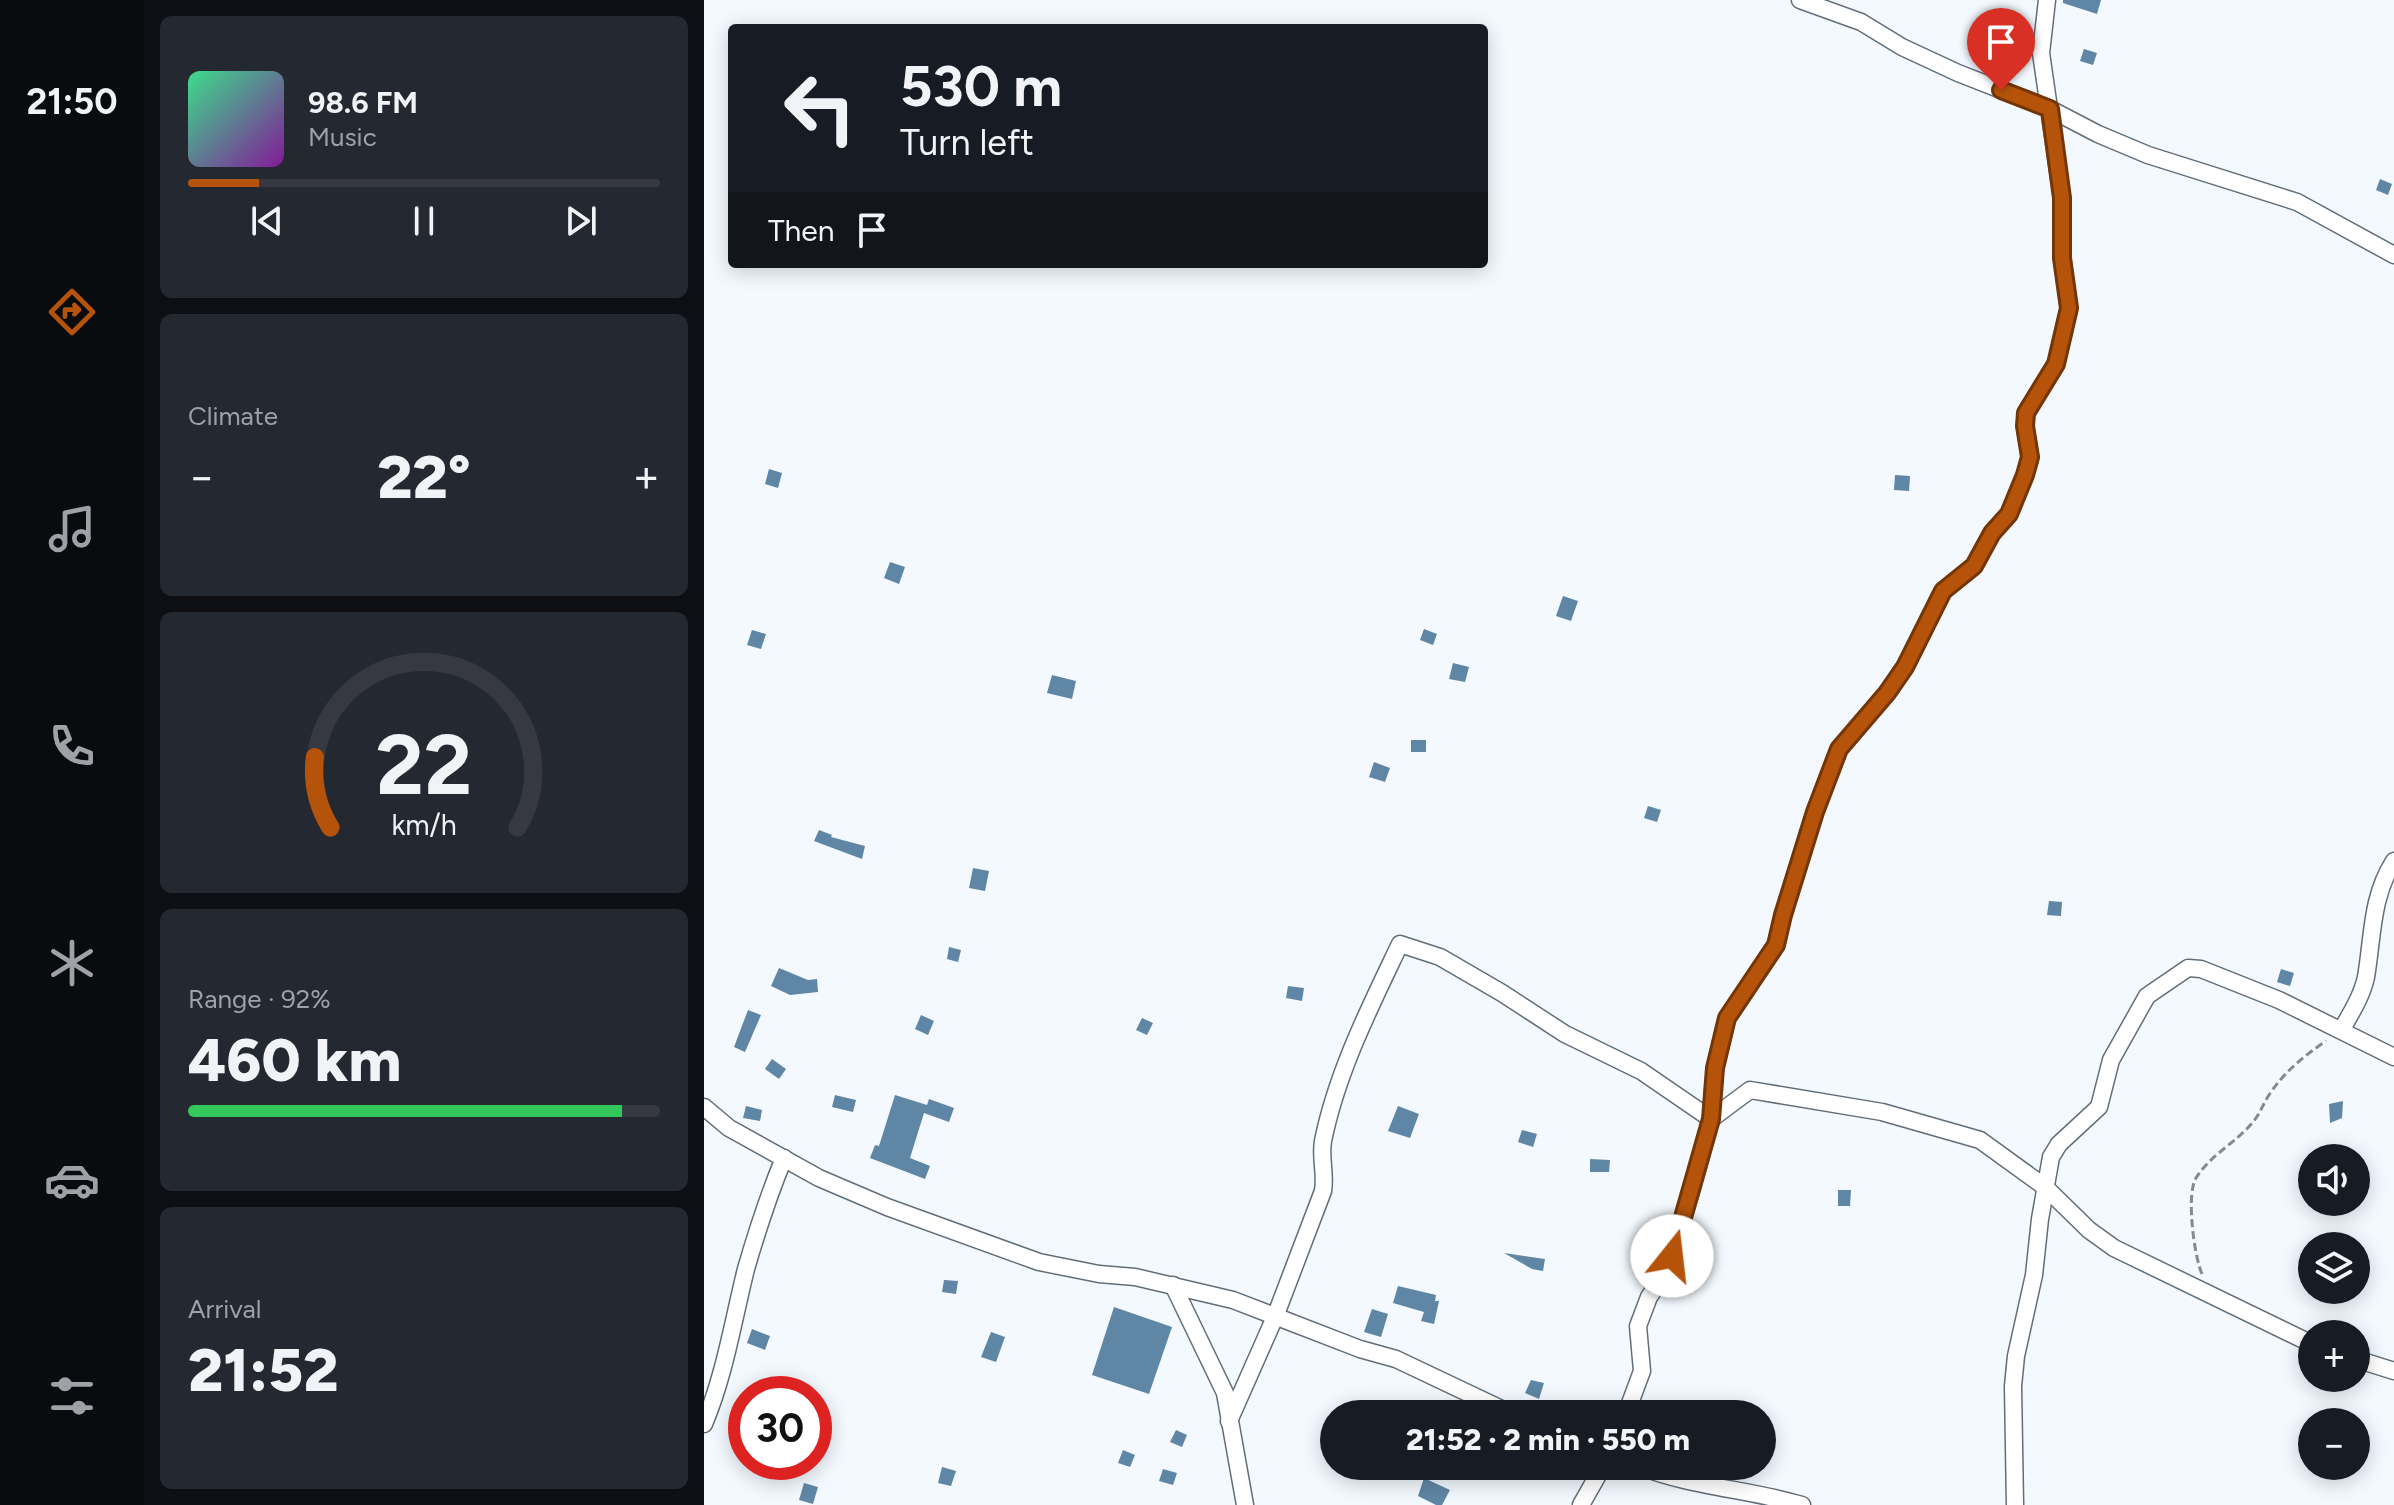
<!DOCTYPE html>
<meta charset="utf-8">
<style>
body{margin:0;font-family:Figtree,sans-serif;background:#242831;color:#f1f3f6;height:100vh;display:flex;flex-direction:column;font-size:30px;white-space:nowrap}
*{box-sizing:border-box;margin:0}
p{font-size:26px;color:#9ea1a6}
.icon{flex:none;width:44px;height:44px;fill:none;stroke:currentColor;stroke-width:2;stroke-linecap:round;stroke-linejoin:round}
.map{position:relative;flex:1;overflow:hidden}
.panel{display:flex;flex-direction:column;gap:16px;padding:16px;background:#0d0f14;width:560px}
.panel>*{flex:none}
.banner{position:absolute;left:24px;top:24px;width:760px;height:244px;border-radius:8px;box-shadow:0 4px 20px #0003;background:#171b24;color:#f1f3f6;overflow:hidden}
.buttons{position:absolute;left:1594px;top:1144px;display:grid;gap:16px}
.buttons a{display:grid;place-items:center;width:72px;height:72px;border-radius:50%;background:#171b24;box-shadow:0 4px 20px #0003;font-size:40px}
.speed{position:absolute;left:24px;top:1376px;display:flex;gap:16px;font-size:40px;font-weight:700;text-align:center}
.speed>*{display:grid;place-content:center;width:104px;height:104px;border-radius:50%;background:#171b24;box-shadow:0 4px 20px #0003;line-height:1}
.speed .limit{border:12px solid #d22;background:#fff;color:#111}
.pin{position:absolute;display:grid;place-items:center;width:68px;height:68px;color:#fff;margin:-82px -34px;border-radius:50% 50% 50% 0;rotate:-45deg;box-shadow:0 0 8px #0007}
.pin .icon{rotate:45deg}
.me{position:absolute;width:88px;margin:-44px;rotate:16deg;stroke-linejoin:round;filter:drop-shadow(0 0 6px #0008)}
.turn{display:flex;align-items:center;gap:28px;height:168px;padding:0 40px;font-size:36px}
.turn .icon{width:104px;height:104px;stroke-width:2.5}
.turn b{display:block;font-size:56px;line-height:68px}
.then{display:flex;align-items:center;height:76px;padding:0 40px;background:#0003;gap:16px;font-size:30px}
.big{font-size:60px;font-weight:800;line-height:1.1}
.panel .widget{flex:1;display:flex;flex-direction:column;justify-content:center;gap:12px;min-width:0;padding:0 28px;border-radius:12px;background:#242831}
.panel .dial{align-items:center;gap:0}
.dial svg{height:208px;overflow:visible;fill:none;stroke:#363941;stroke-width:7;stroke-linecap:round;text-anchor:middle}
.dial text{fill:#f1f3f6;stroke:none}
.song{display:flex;align-items:center;gap:24px}
.cover{width:96px;height:96px;border-radius:12px;background:linear-gradient(135deg,hsl(150 70% 55%),hsl(290 70% 35%))}
.played{height:8px;border-radius:4px;background:linear-gradient(90deg,#b45309 15%,#363941 15%)}
.keys{display:flex;justify-content:space-around;direction:ltr}
.heat{display:flex;justify-content:space-between;align-items:center;font-size:44px;direction:ltr}
.charge{height:12px;border-radius:6px;background:linear-gradient(90deg,#34c759 92%,#363941 0)}
.trip{position:absolute;left:616px;top:1400px;width:456px;height:80px;border-radius:40px;background:#171b24;box-shadow:0 4px 20px #0003;font-weight:800;line-height:80px;text-align:center}
main{display:flex;flex:1;min-height:0}
.dock{display:flex;flex-direction:column;width:144px;justify-content:space-around;align-items:center;background:#090b0e;color:#9ea1a6}
.dock .icon{width:56px;height:56px}
.dock .on{color:#b45309}
.dock b{font-size:36px;color:#f1f3f6}
.map>svg:first-child{display:block}
.building{fill:#5f86a5}
.lines{fill:none;stroke-linecap:round;stroke-linejoin:round}
.street-casing{stroke:#616e7a;stroke-width:19}
.path{stroke:#848a8f;stroke-width:3;stroke-dasharray:8 4;stroke-linecap:butt}
.street{stroke:#fff;stroke-width:16}
.route-casing{stroke:#753606;stroke-width:20}
.route{stroke:#b45309;stroke-width:14}
</style>
<main>
<nav class="dock">
<b>21:50</b>
<svg class="icon on" aria-label="directions" viewBox="0 0 24 24"><path d="M12 3l9 9-9 9-9-9zM9 14v-3h6M13 9l2 2-2 2"/></svg>
<svg class="icon" aria-label="music" viewBox="0 0 24 24"><path d="M9 18V5l10-2v13"/><circle cx="6" cy="18" r="3"/><circle cx="16" cy="16" r="3"/></svg>
<svg class="icon" aria-label="phone" viewBox="0 0 24 24"><path d="M5 4h4l2 5-3 2q2 4 5 5l2-3 5 2v4C11 20 4 13 5 4z"/></svg>
<svg class="icon" aria-label="climate" viewBox="0 0 24 24"><path d="M12 3v18M4 7l16 10M4 17L20 7"/></svg>
<svg class="icon" aria-label="car" viewBox="0 0 24 24"><path d="M5 17H2v-5l4-1 3-4h7l3 4 3 1v5h-3M9 17h6M6 11h13"/><circle cx="7" cy="17" r="2"/><circle cx="17" cy="17" r="2"/></svg>
<svg class="icon" aria-label="filters" viewBox="0 0 24 24"><path d="M4 7h16M4 17h16"/><circle cx="9" cy="7" r="2"/><circle cx="15" cy="17" r="2"/></svg>
</nav>
<section class="panel">
<div class="widget">
<div class="song"><i class="cover"></i><div><b>98.6 FM</b><p>Music</p></div></div>
<div class="played"></div>
<div class="keys"><svg class="icon" aria-label="previous" viewBox="0 0 24 24"><path d="M18 5L8 12l10 7zM5 5v14"/></svg><svg class="icon" aria-label="pause" viewBox="0 0 24 24"><path d="M8 5v14M16 5v14"/></svg><svg class="icon" aria-label="next" viewBox="0 0 24 24"><path d="M6 5l10 7-10 7zM19 5v14"/></svg></div>
</div>
<div class="widget"><p>Climate</p>
<div class="heat"><a>−</a><b class="big">22°</b><a>+</a></div>
</div>
<div class="widget dial"><svg viewBox="0 0 100 80">
<path d="M14 69A42 42 0 1 1 86 69"/>
<path d="M14 69A42 42 0 0 1 8 42" stroke="#b45309"/>
<text x="50" y="56" font-size="32" font-weight="700">22</text>
<text x="50" y="72" font-size="11">km/h</text>
</svg></div>
<div class="widget"><p>Range · 92%</p><b class="big">460 km</b><div class="charge"></div></div>
<div class="widget"><p>Arrival</p><b class="big">21:52</b></div>
</section>
<div class="map">
<svg width="1690" height="1505" viewBox="0 0 1690 1505">
<rect width="100%" height="100%" fill="#f3f9ff"/>
<g class="building">
<path d="M1359,0H1397L1393,14L1359,3Z"/>
<path d="M1380,49L1393,53L1389,65L1376,61Z"/>
<path d="M1676,179L1688,184L1684,195L1672,190Z"/>
<path d="M65,469L78,473L74,488L61,484Z"/>
<path d="M1191,475L1206,476L1205,491L1190,490Z"/>
<path d="M186,562L201,567L195,584L180,578Z"/>
<path d="M859,596L874,601L867,621L852,616Z"/>
<path d="M720,629L733,634L729,645L716,640Z"/>
<path d="M48,630L62,634L57,649L43,645Z"/>
<path d="M749,663L765,667L761,682L745,679Z"/>
<path d="M348,675L372,681L368,699L343,693Z"/>
<rect x="707" y="740" width="15" height="12"/>
<path d="M670,762L686,768L681,782L665,777Z"/>
<path d="M944,806L957,810L953,822L940,818Z"/>
<path d="M115,830L128,835L127,837L161,846L158,859L110,841Z"/>
<path d="M269,868L285,871L281,891L265,888Z"/>
<path d="M1345,901L1358,902L1357,916L1343,915Z"/>
<path d="M245,947L257,950L254,962L243,959Z"/>
<path d="M75,968L104,980L113,979L114,992L86,995L67,986Z"/>
<path d="M1577,969L1590,973L1586,986L1573,982Z"/>
<path d="M584,986L600,988L598,1001L582,998Z"/>
<path d="M44,1010L57,1015L41,1052L30,1047Z"/>
<path d="M217,1015L230,1021L224,1035L211,1029Z"/>
<path d="M438,1018L449,1023L443,1035L432,1030Z"/>
<path d="M68,1059L82,1069L75,1079L61,1069Z"/>
<path d="M131,1095L152,1100L149,1112L128,1107Z"/>
<path d="M191,1095L223,1105L225,1099L250,1108L245,1122L220,1113L206,1158L226,1166L221,1179L166,1158L171,1145L175,1146Z"/>
<path d="M1639,1101L1638,1118L1626,1123L1625,1104Z"/>
<path d="M42,1106L58,1110L56,1121L39,1118Z"/>
<path d="M694,1106L715,1114L706,1138L684,1131Z"/>
<path d="M818,1130L833,1134L829,1147L814,1142Z"/>
<path d="M886,1159L906,1160L905,1172H886Z"/>
<path d="M1134,1190H1147L1146,1206H1134Z"/>
<path d="M800,1253L841,1259L839,1271L828,1269Z"/>
<path d="M240,1280L254,1281L252,1294L238,1292Z"/>
<path d="M694,1286L732,1295L731,1301H735L730,1324L717,1321L720,1312L689,1303Z"/>
<path d="M410,1307L468,1327L445,1394L388,1375Z"/>
<path d="M668,1309L684,1314L677,1337L660,1332Z"/>
<path d="M48,1329L66,1336L61,1350L43,1343Z"/>
<path d="M287,1332L301,1337L292,1362L277,1357Z"/>
<path d="M827,1380L840,1383L835,1399L821,1393Z"/>
<path d="M472,1430L483,1435L478,1447L466,1442Z"/>
<path d="M419,1450L431,1455L426,1467L414,1463Z"/>
<path d="M238,1467L252,1471L247,1486L234,1483Z"/>
<path d="M459,1469L473,1473L469,1485L455,1481Z"/>
<path d="M720,1478L746,1490L738,1505H732L714,1496Z"/>
<path d="M100,1483L114,1487L109,1504L95,1500Z"/>
</g>
<g class="lines">
<defs>
<g id="street">
<path d="M1096,0L1157,22L1198,47L1254,73L1346,109L1394,134L1444,155L1593,202L1690,255"/>
<path d="M1638,1029C1647,1013 1658,996 1662,977C1669,936 1667,897 1690,861"/>
<path d="M0,1107L25,1128L115,1178L183,1207L335,1262L395,1274L431,1277L529,1300L656,1349L692,1359L808,1414"/>
<path d="M469,1285L521,1393L541,1505"/>
<path d="M1652,1359L1690,1371"/>
<path d="M922,1414L938,1371L934,1326L945,1297L963,1270L988,1188L1007,1119L1011,1068L1023,1018L1072,945L1079,915L1111,812L1135,749L1183,693L1201,667L1239,591L1270,566L1288,533L1305,514L1321,475L1326,457L1321,426L1322,413L1352,364L1365,308L1358,258V198L1337,53L1343,0"/>
<path d="M525,1421L571,1317L619,1191C622,1174 616,1158 619,1141C633,1072 666,1007 696,944L736,957L798,993L861,1034L937,1071L1007,1119L1046,1090L1178,1112L1276,1140L1341,1187L1385,1230L1410,1248L1608,1344"/>
<path d="M0,1424C21,1374 29,1321 42,1269C53,1231 65,1194 80,1158"/>
<path d="M935,1466C987,1487 1044,1489 1098,1505"/>
<path d="M877,1505L899,1466"/>
<path d="M1311,1505L1309,1386L1312,1356L1330,1275L1336,1219L1347,1157L1355,1144L1395,1107L1407,1060L1443,996L1484,968L1497,969L1575,1000L1690,1057"/>
</g>
</defs>
<use href="#street" class="street-casing"/>
<path class="path" d="M1498,1274C1490,1256 1482,1194 1492,1178C1506,1155 1533,1142 1549,1122C1556,1114 1559,1104 1565,1095C1580,1072 1600,1056 1622,1041"/>
<use href="#street" class="street"/>
</g>
<g class="lines">
<defs>
<path id="route" d="M968,1256L1007,1119L1011,1068L1023,1018L1072,945L1079,915L1111,812L1135,749L1183,693L1201,667L1239,591L1270,566L1288,533L1305,514L1321,475L1326,457L1321,426L1322,413L1352,364L1365,308L1358,258V198L1346,109L1297,90"/>
</defs>
<use href="#route" class="route-casing"/>
<use href="#route" class="route"/>
</g>
</svg>
<div class="buttons">
<a><svg class="icon" aria-label="sound" viewBox="0 0 24 24"><path d="M4 9h4l5-4v14l-5-4H4zM17 9q2 3 0 6"/></svg></a>
<a><svg class="icon" aria-label="layers" viewBox="0 0 24 24"><path d="M12 4l9 5-9 5-9-5zM3 14l9 5 9-5"/></svg></a>
<a>+</a>
<a>−</a>
</div>
<div class="speed"><div class="limit">30</div></div>
<div class="pin" style="left:1297px;top:90px;background:#d93025"><svg class="icon" aria-label="arrive" viewBox="0 0 24 24"><path d="M6 21V4h12l-3 4 3 4H6"/></svg></div>
<svg class="me" style="left:968px;top:1256px" viewBox="-20 -20 40 40"><circle r="19" fill="#fff"/><path d="M0-13L10 11 0 6-10 11z" fill="#b45309"/></svg>
<div class="trip">21:52 · 2 min · 550 m</div>
<div class="banner">
<div class="turn"><svg class="icon" aria-label="left" viewBox="0 0 24 24"><path d="M17 20v-9H6M10 6l-5 5 5 5"/></svg><div><b>530 m</b>Turn left</div></div>
<div class="then">Then<svg class="icon" aria-label="arrive" viewBox="0 0 24 24"><path d="M6 21V4h12l-3 4 3 4H6"/></svg></div>
</div>
</div>
</main>
